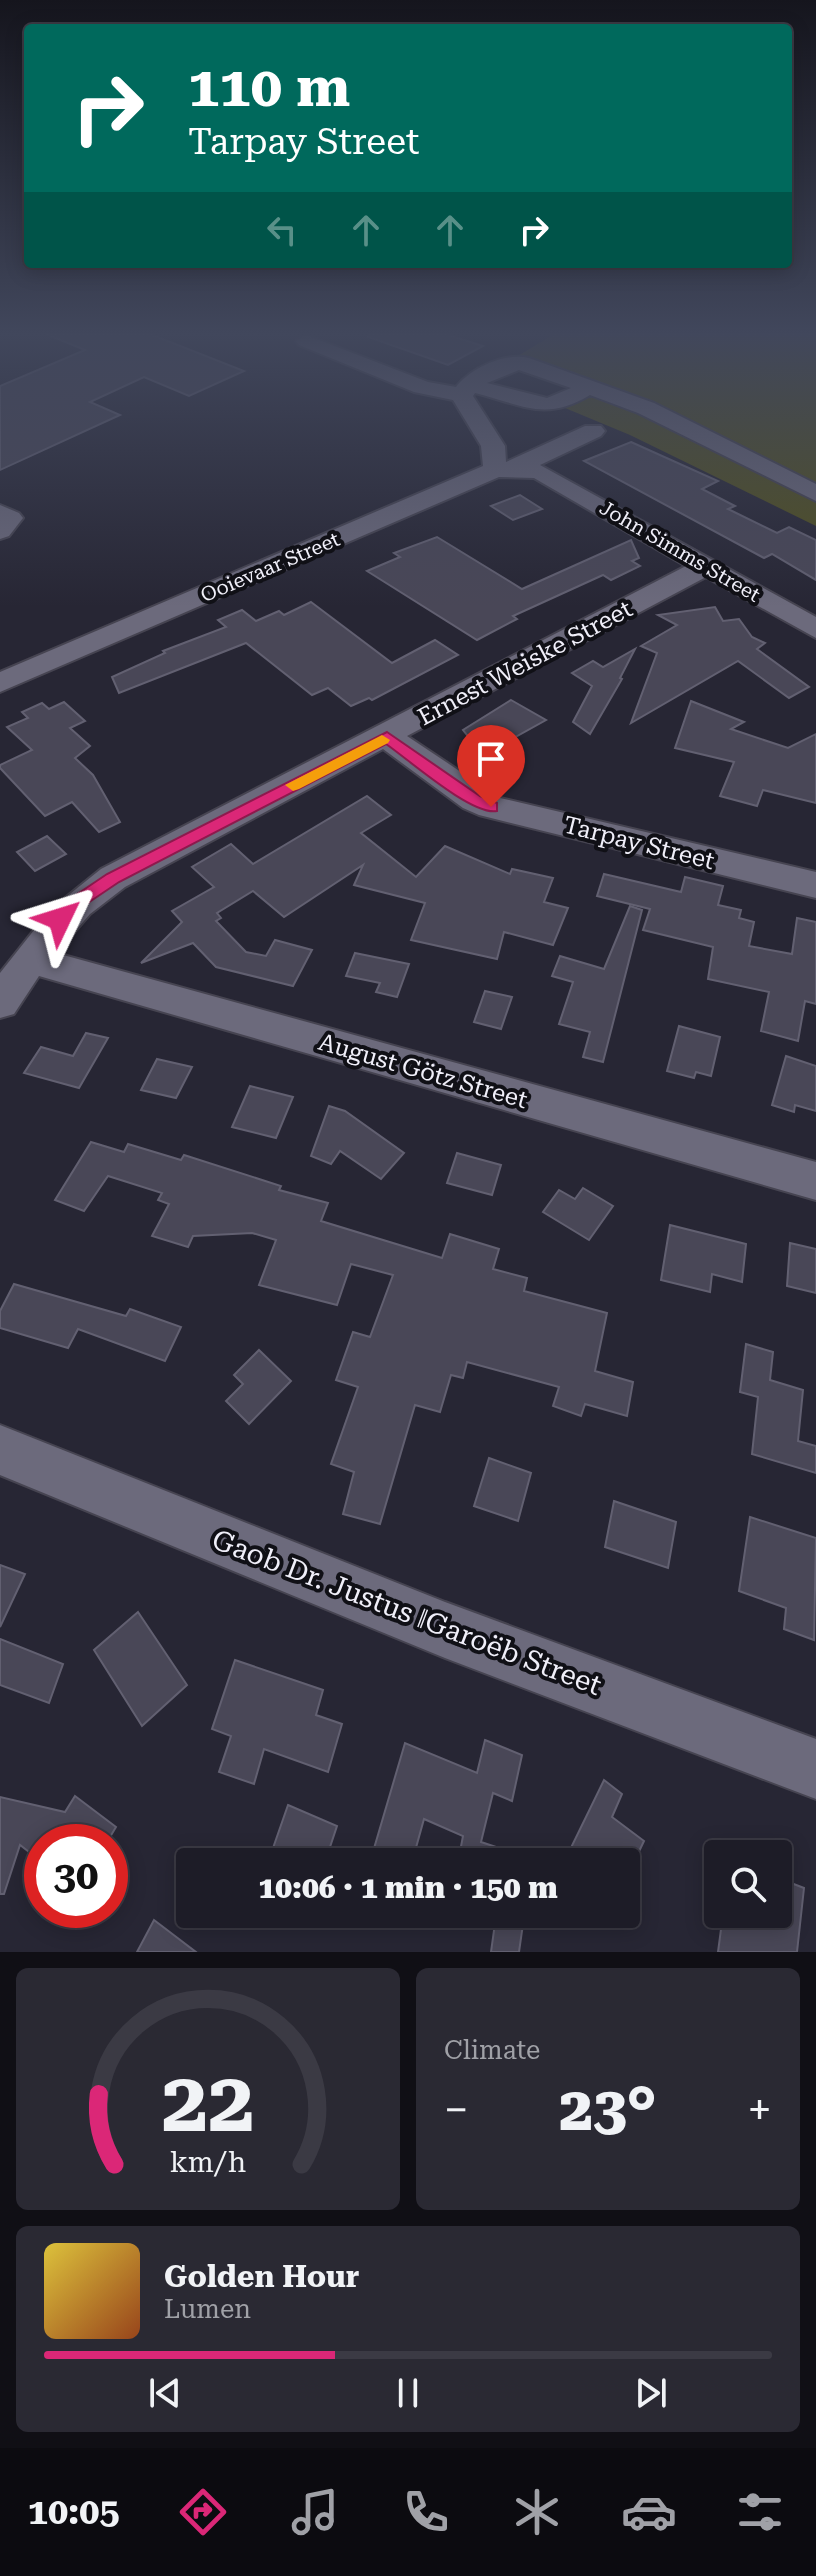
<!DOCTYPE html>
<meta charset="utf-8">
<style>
body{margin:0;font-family:"Roboto Serif",serif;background:#2a2933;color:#f1f3f6;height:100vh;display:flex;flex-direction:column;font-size:30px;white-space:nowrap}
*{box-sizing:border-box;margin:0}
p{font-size:26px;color:#a0a1a7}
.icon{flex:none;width:44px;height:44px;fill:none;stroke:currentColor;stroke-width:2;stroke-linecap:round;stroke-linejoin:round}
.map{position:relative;height:1952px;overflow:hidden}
.drawer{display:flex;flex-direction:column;gap:16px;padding:16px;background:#100f15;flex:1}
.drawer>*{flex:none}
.banner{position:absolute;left:24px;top:24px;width:768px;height:244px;border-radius:8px;box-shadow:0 4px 20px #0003,0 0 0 2px #3b3a44;background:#00695c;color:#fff;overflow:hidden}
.tools{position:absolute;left:704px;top:1840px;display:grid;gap:16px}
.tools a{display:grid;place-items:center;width:88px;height:88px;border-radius:8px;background:#1d1c27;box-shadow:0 4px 20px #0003,0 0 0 2px #3b3a44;font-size:40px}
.speed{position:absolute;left:24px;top:1824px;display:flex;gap:16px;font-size:40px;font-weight:700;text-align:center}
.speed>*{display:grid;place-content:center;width:104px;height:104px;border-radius:50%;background:#1d1c27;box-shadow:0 4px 20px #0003,0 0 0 2px #3b3a44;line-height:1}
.speed .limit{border:12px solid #d22;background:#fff;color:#111}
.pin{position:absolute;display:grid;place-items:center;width:68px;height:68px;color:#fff;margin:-82px -34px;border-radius:50% 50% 50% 0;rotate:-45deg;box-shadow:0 0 8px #0007}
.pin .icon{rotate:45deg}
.me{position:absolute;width:88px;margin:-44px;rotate:49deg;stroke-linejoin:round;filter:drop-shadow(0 0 6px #0008)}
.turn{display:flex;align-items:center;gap:28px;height:168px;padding:0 32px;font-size:36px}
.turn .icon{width:104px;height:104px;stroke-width:2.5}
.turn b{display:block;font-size:56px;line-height:68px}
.lanes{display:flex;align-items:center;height:76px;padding:0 32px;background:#0003;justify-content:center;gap:40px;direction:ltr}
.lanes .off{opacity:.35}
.big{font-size:60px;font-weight:800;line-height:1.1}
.drawer .card{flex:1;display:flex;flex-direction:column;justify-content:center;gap:12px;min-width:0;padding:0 28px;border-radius:12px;background:#2a2933}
.drawer .dial{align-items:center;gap:0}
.dial svg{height:208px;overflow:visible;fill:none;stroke:#3b3a44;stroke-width:7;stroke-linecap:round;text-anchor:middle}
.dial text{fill:#f1f3f6;stroke:none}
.song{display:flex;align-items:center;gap:24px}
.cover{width:96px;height:96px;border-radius:12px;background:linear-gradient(135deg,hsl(50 70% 55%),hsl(20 70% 35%))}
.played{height:8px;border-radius:4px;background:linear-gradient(90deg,#db2777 40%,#3b3a44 40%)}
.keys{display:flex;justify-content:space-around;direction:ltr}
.heat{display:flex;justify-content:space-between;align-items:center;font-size:44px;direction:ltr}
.drawer .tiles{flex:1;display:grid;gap:16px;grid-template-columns:1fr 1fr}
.card:last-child{grid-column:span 2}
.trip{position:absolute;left:176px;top:1848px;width:464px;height:80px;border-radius:8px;background:#1d1c27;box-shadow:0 4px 20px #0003,0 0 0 2px #3b3a44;font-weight:800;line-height:80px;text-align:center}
.tabs{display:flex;height:128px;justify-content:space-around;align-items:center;background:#0c0b10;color:#a0a1a7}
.tabs .icon{width:56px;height:56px}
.tabs .current{color:#db2777}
.tabs b{font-size:36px;color:#f1f3f6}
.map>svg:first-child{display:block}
.green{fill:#51501e}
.building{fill:#494757;stroke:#626071;stroke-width:2}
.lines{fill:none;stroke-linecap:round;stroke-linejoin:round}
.minor-casing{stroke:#464451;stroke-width:4}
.minor{fill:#6c6a7c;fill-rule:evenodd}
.route{fill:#db2777;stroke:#8e194d;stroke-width:2}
.slow{fill:#f59e0b}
.labels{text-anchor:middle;stroke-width:8;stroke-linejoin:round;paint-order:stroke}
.far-street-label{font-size:20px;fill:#f0eff9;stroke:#101016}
.street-label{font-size:24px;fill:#f0eff9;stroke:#101016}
.near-street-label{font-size:28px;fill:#f0eff9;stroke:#101016}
</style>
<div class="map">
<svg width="816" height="1952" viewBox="0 0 816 1952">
<rect width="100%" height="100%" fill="#272634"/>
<g class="green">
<path d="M547,334H816V488L607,387L516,357L551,336Z"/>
<path d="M585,395L611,398L816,498V526L630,435L565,408Z"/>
</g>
<g class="building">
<path d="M46,334H150L244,371L189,396L144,377L90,402L120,415L0,470V386L85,350Z"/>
<path d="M369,334H445L483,346L448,365L368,337Z"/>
<path d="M631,442L718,481L702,489L735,506L728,509L777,533L789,527L816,540V580L772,554L764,558L584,461Z"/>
<path d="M520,495L542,509L513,520L491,506Z"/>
<path d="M437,537L522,589L631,540L639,558L632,561L640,566L611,580L603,575L513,616L517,619L477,640L367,571L400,557L394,553Z"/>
<path d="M311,602L392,663L435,640L458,655L372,700L369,698L351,706L328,688L312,695L246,643L119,693L112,677L165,653L163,651L226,627L218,620L242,610L256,621L279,611L284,615Z"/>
<path d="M715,607L723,621L739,619L752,637L765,643L757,649L809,687L789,698L738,661L631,723L657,653L641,646L677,625L658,615Z"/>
<path d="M635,649L620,678L622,679L590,734L573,722L592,686L572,673L593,661L603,667Z"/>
<path d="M511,700L546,720L490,751L483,742L475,745L463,730Z"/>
<path d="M691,701L744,722L731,729L788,748L816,734V803L763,790L757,806L720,796L734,762L675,748Z"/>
<path d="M64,702L85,721L70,728L90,746L75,758L93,775L120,822L99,832L72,802L45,816L0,768V765L32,750L7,727L28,718L22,712L42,703L49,709Z"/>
<path d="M367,796L391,815L361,833L416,877L445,846L510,874L512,869L553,878L544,902L568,908L553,945L504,932L497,959L411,940L425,903L354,885L363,865L284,917L253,891L217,913L221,918L216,921L246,952L266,956L275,940L312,950L293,986L216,967L193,943L141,963L182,922L172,911L214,887L192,867L231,844L253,864Z"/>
<path d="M47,836L66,854L35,871L17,852Z"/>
<path d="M604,874L681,892L685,877L723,886L718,905L741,910L739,918L754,922L749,946L792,954L797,918L816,922V1004L805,1001L798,1041L761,1031L769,992L708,979L713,947L643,930L650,909L597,896Z"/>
<path d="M630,906L642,910L603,1062L583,1057L590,1032L559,1024L573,982L552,976L560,956L604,969Z"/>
<path d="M355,953L409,964L397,997L376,992L380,983L346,976Z"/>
<path d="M485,991L512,997L501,1029L474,1022Z"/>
<path d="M679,1026L720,1037L711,1076L696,1072L694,1078L667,1071Z"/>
<path d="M86,1033L108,1038L79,1088L24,1073L41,1047L73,1056Z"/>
<path d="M786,1056L816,1066V1111L795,1105L794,1112L772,1105Z"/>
<path d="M157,1059L192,1067L176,1098L141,1090Z"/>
<path d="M250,1086L293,1097L276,1138L232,1127Z"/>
<path d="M329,1106L345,1111L404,1153L381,1179L340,1151L331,1164L311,1156Z"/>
<path d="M91,1142L124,1152L128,1144L181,1160L184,1155L281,1186L279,1190L328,1203L321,1221L442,1258L450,1234L499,1249L493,1269L527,1278L524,1291L607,1313L595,1371L633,1382L627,1416L585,1404L581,1416L553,1406L559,1387L467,1362L463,1378L451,1375L440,1412L415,1405L380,1524L343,1514L354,1472L331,1464L358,1387L336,1380L353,1332L370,1337L393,1275L351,1264L337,1305L259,1285L276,1240L252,1233L193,1236L188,1247L152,1236L169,1204L158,1200L162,1193L108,1176L84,1211L55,1200Z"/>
<path d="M457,1153L501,1165L492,1195L447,1183Z"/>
<path d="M583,1188L613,1206L589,1240L543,1212L559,1190L575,1199Z"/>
<path d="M670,1225L746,1244L742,1282L712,1274L710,1292L661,1280Z"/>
<path d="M790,1243L816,1249V1293L787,1286Z"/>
<path d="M14,1284L126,1316L130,1309L181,1327L165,1361L78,1329L68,1348L0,1328V1311Z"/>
<path d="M746,1344L773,1352L770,1380L803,1390L798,1441L816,1446V1473L752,1454L758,1397L740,1392Z"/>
<path d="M259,1350L291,1381L249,1424L226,1401L243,1384L234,1375Z"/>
<path d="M489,1458L531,1473L518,1521L474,1506Z"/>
<path d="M614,1501L676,1522L668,1568L605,1547Z"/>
<path d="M750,1517L816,1538L814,1640L784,1629L786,1608L739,1591Z"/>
<path d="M0,1565L25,1574L0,1627Z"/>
<path d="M138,1612L187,1685L142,1726L94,1650Z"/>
<path d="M0,1639L63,1664L49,1703L0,1685Z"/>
<path d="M235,1660L323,1690L316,1715L342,1724L328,1772L264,1749L254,1784L219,1772L231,1736L212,1729Z"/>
<path d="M485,1740L522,1755L512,1801L493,1793L481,1842L530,1858L529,1862H458L463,1836L424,1819L412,1862H370L405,1743L477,1773Z"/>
<path d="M604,1780L622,1794L612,1817L644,1841L634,1862H564Z"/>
<path d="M75,1796L116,1827L107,1842H42V1862L20,1845L4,1894H0V1797L65,1812Z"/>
<path d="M288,1805L337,1826L325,1862H296L272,1851Z"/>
<path d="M778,1878L804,1888L797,1952H718L723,1914H778Z"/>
<path d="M496,1916L523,1924L519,1952H491Z"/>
<path d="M154,1920L196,1952H137Z"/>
</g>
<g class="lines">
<defs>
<g id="minor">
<path d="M306,335L428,382L456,387C470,369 504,352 529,358L654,403L816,484V501L638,413L590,395C545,422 523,405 475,393L473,396L505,446L506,462L585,426H601L605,431L601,436L540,465L816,617V638L706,577L407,736L500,798L816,872V898L479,815L463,808L383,749L125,887L90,914L56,953L816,1162V1200L39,976L14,1014L0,1018V973L50,910L101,869L686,566L534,478L499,477L0,692V672L483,466L481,446L453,400L414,392L299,345L296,341ZM519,370L571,388L547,398L487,383Z"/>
<path d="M0,505L19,513L23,518L9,536L0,539Z"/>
<path d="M0,1425L445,1602L816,1739V1799L445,1658L0,1475Z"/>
</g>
</defs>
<use href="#minor" class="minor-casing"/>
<use href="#minor" class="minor"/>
</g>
<linearGradient id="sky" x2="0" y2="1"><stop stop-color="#15151d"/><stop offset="0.55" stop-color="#41475c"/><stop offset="1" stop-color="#41475c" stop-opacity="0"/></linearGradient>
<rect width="816" height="607" fill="url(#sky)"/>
<path class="route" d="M387,732L480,796L497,803V811C472,816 408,759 386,744L119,882L79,909L66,924H54V914L67,901L107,874Z"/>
<path class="slow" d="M382,735L390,740L388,743L299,789L293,791L285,785Z"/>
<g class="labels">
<g class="far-street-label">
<text transform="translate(680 551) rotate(30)" y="7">John Simms Street</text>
<text transform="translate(270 567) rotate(-23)" y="7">Ooievaar Street</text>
</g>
<g class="street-label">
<text transform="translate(525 663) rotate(-28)" y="8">Ernest Weiske Street</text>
<text transform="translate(639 843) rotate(14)" y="8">Tarpay Street</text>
<text transform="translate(423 1071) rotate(16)" y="8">August Götz Street</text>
</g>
<g class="near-street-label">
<text transform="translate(407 1612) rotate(21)" y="10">Gaob Dr. Justus ǁGaroëb Street</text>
</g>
</g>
</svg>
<div class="tools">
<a><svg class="icon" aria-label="search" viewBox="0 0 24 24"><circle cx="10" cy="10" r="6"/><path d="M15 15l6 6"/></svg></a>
</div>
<div class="speed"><div class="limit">30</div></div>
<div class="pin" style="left:491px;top:807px;background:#d93025"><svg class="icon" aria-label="arrive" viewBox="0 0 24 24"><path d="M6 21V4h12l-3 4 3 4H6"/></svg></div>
<svg class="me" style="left:60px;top:919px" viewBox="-20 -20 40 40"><path d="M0-17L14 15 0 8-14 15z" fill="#db2777" stroke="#fff" stroke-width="4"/></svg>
<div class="trip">10:06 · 1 min · 150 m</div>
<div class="banner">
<div class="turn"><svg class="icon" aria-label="right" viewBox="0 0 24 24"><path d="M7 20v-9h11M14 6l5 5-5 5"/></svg><div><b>110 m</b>Tarpay Street</div></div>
<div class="lanes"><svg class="icon off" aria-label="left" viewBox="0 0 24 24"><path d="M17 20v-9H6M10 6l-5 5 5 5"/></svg><svg class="icon off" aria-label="ahead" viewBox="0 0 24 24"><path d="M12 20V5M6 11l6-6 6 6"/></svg><svg class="icon off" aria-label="ahead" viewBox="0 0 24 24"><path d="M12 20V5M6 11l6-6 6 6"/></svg><svg class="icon" aria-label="right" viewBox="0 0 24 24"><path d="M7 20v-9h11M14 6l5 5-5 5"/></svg></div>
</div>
</div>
<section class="drawer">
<div class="tiles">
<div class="card dial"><svg viewBox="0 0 100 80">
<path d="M14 69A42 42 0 1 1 86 69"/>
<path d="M14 69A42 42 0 0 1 8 42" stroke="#db2777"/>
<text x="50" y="56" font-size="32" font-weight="700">22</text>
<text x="50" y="72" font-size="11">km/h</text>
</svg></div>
<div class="card"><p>Climate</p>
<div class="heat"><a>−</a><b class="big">23°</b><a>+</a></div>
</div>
<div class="card">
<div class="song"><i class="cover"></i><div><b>Golden Hour</b><p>Lumen</p></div></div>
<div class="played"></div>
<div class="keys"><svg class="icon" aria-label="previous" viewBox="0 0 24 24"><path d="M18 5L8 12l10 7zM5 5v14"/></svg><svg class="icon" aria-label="pause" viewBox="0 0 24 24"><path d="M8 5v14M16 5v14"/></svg><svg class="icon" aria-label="next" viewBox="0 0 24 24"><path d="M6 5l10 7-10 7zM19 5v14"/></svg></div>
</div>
</div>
</section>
<nav class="tabs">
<b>10:05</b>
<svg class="icon current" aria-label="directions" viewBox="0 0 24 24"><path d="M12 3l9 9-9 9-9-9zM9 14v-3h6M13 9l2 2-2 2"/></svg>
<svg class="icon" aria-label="music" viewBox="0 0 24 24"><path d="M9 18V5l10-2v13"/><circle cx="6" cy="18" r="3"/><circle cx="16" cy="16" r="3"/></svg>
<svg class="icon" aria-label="phone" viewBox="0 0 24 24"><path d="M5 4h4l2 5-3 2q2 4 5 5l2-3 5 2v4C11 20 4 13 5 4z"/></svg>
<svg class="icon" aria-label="climate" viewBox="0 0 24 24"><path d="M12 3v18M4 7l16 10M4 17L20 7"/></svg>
<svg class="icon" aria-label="car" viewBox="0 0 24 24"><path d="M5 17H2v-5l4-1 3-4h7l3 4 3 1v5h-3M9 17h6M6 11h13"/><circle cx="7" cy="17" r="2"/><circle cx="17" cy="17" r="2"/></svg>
<svg class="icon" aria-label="filters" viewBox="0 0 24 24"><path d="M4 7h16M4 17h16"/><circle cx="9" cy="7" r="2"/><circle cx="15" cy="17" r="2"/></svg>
</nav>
